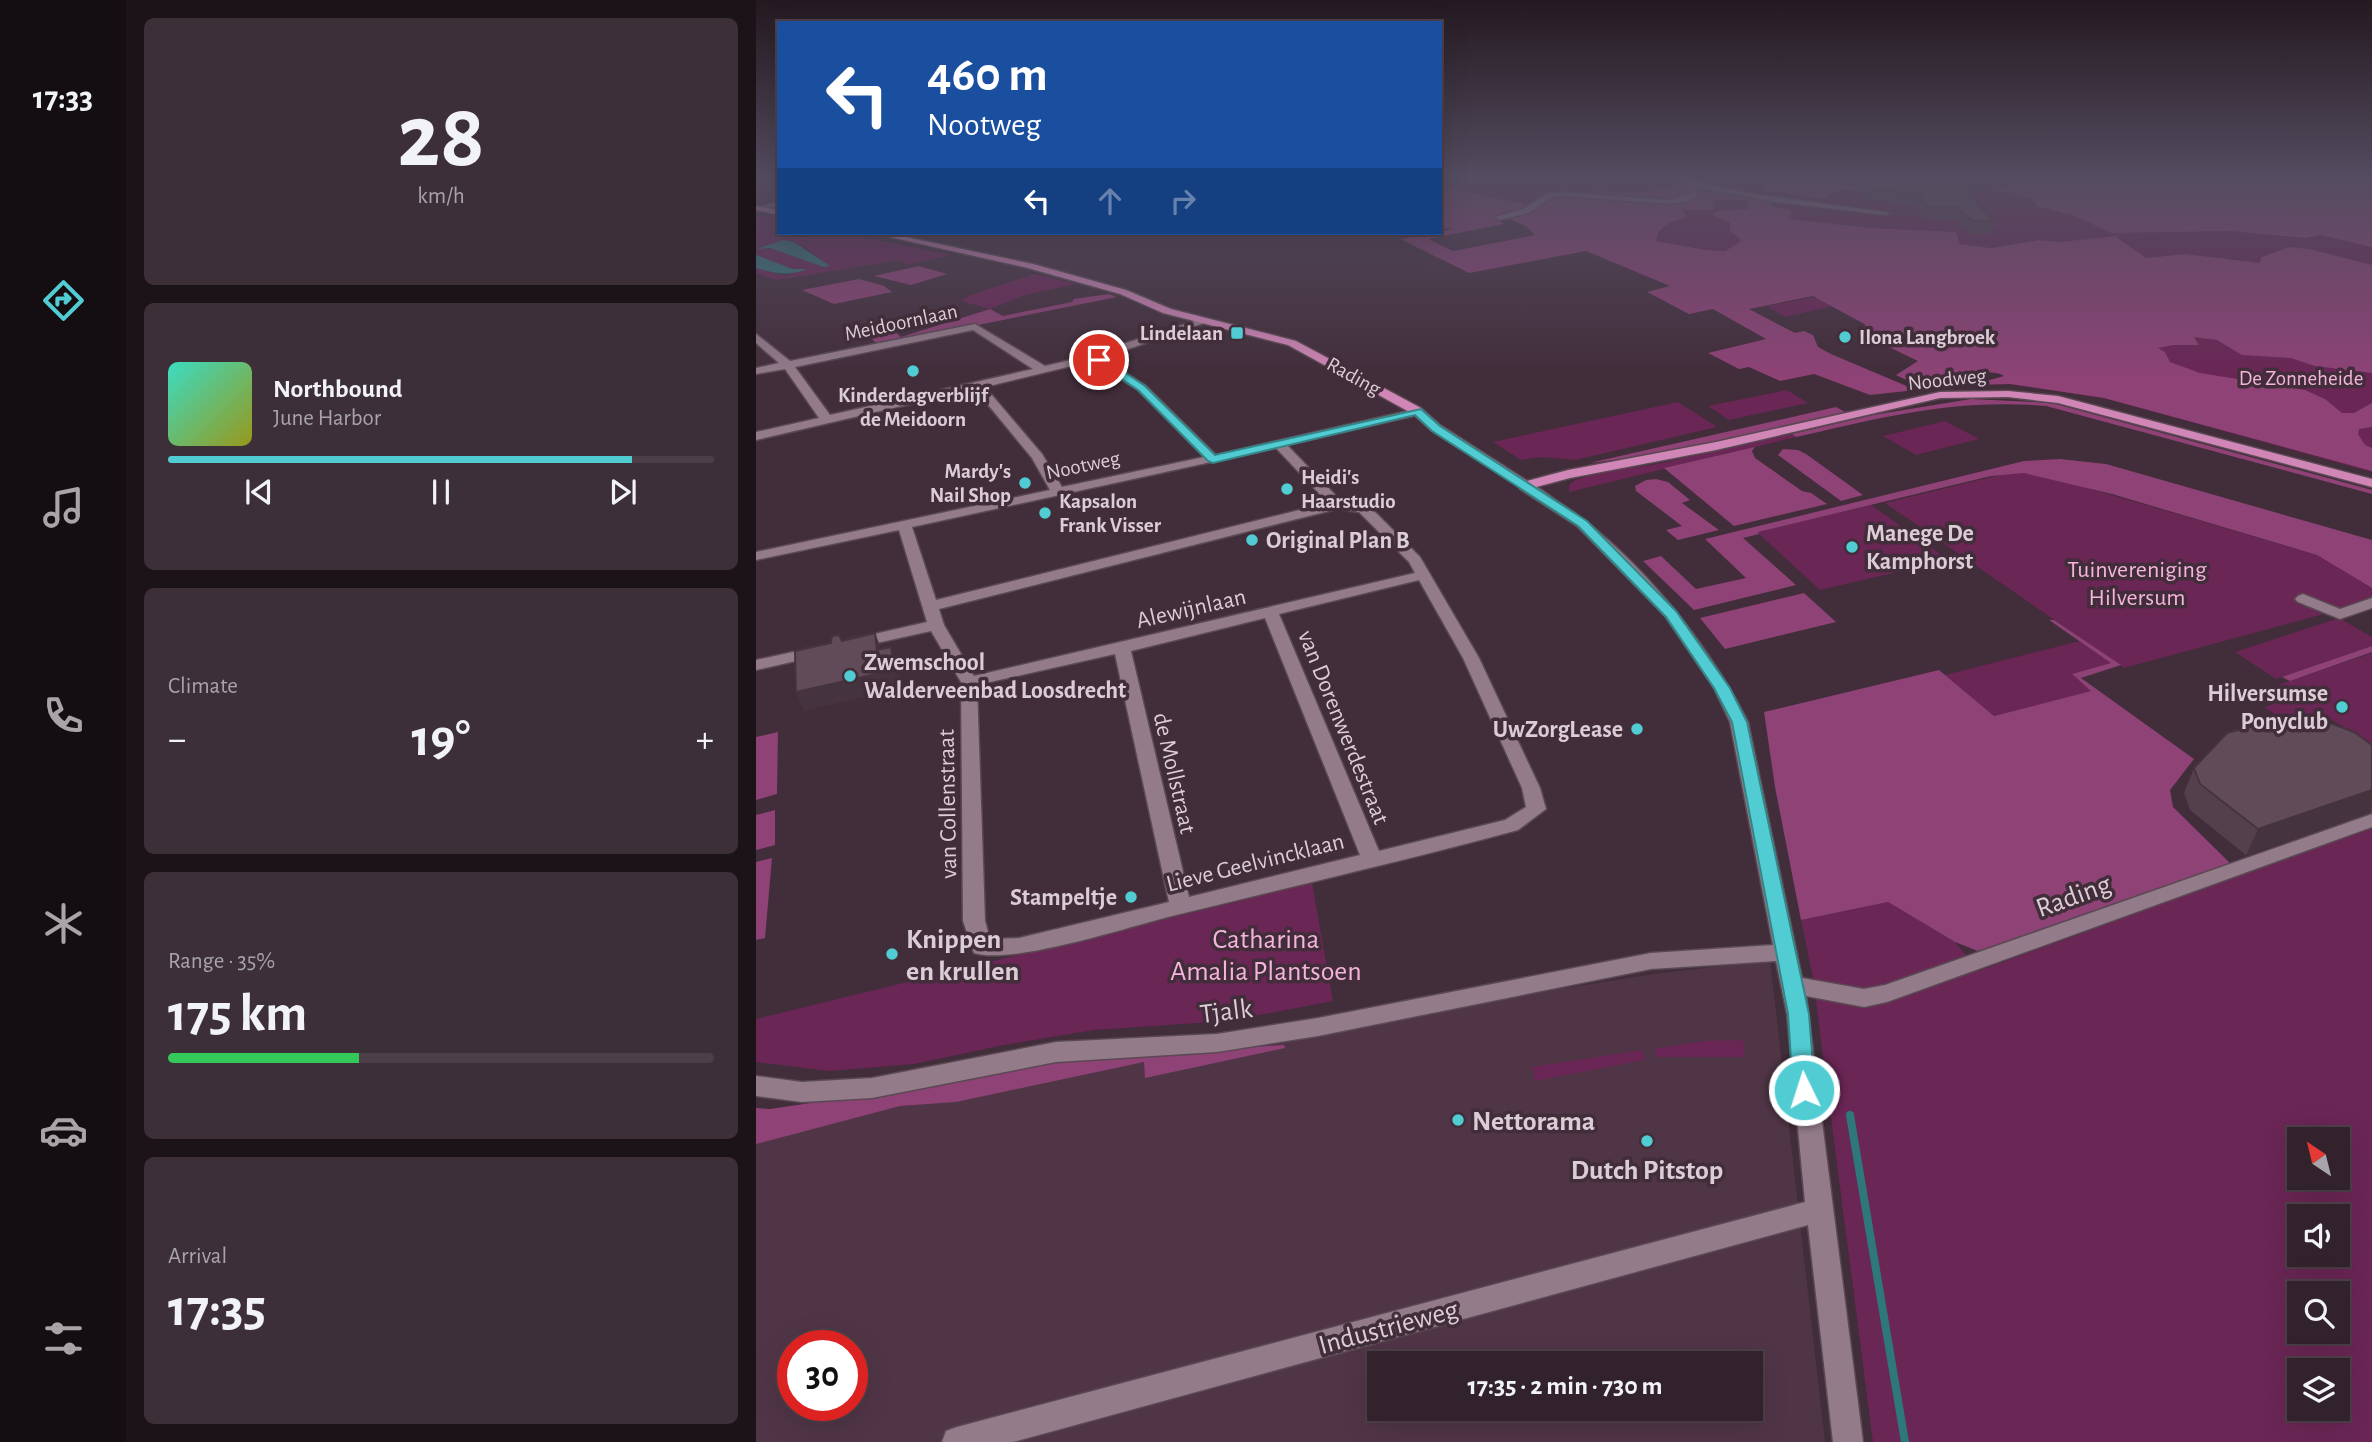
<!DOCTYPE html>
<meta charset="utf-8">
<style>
body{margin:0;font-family:"Alegreya Sans",sans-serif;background:#3d2f38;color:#f1f3f6;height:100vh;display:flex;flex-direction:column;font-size:26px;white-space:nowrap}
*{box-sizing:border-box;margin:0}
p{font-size:23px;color:#a8a4a9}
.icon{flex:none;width:38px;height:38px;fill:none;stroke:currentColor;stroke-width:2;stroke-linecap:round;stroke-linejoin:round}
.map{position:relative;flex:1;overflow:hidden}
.panel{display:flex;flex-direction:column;gap:18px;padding:18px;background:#1c1318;width:630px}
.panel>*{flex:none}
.hud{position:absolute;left:21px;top:21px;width:665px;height:214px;border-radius:0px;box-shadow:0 7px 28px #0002,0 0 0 2px #4d3f48;background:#1a4fa0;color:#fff;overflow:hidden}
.needle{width:46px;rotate:325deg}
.fabs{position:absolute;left:1531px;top:1127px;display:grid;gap:14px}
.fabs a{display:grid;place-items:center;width:63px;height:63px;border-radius:0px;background:#32222c;box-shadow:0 7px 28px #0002,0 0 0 2px #4d3f48;font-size:35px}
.speed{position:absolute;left:21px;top:1330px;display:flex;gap:14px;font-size:35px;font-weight:700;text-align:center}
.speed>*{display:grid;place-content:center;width:91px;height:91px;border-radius:50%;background:#32222c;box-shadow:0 7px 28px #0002,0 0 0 2px #4d3f48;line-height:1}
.speed .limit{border:10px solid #d22;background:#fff;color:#111}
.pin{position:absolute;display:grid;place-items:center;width:60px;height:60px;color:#fff;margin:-30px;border:4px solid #fff;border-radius:50%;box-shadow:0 2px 7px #0007}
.me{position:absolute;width:77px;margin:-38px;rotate:356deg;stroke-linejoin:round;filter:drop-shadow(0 0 5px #0008)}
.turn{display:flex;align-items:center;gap:24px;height:147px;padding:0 35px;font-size:32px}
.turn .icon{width:91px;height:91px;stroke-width:2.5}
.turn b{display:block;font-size:49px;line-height:60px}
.lanes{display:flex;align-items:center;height:66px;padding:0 35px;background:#0003;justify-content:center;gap:35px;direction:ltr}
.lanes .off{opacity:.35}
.big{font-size:52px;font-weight:700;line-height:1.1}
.panel .card{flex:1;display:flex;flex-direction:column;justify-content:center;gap:10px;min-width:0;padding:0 24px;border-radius:10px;background:#3d2f38}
.panel .dial{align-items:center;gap:0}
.dial b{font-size:91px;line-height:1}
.song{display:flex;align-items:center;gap:21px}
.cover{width:84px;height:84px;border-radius:10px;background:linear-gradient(135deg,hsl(170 70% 55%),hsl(60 70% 35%))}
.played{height:7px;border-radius:4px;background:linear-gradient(90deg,#51ccd2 85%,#4d3f48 85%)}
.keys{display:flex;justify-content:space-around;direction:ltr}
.heat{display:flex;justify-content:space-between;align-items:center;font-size:38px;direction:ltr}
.charge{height:10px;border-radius:5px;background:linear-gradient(90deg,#34c759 35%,#4d3f48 0)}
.trip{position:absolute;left:611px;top:1351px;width:396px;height:70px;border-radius:0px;background:#32222c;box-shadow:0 7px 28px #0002,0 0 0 2px #4d3f48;font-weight:700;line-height:70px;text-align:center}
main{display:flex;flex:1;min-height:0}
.menu{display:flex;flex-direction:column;width:126px;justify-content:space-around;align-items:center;background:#140e12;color:#a8a4a9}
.menu .icon{width:49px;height:49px}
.menu .selected{color:#51ccd2}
.menu b{font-size:32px;color:#f1f3f6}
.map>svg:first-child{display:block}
.built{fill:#503546;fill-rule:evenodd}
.green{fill:#6a2655;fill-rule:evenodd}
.forest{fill:#8e4276;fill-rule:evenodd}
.water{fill:#2e787c}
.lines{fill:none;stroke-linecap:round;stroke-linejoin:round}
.stream{stroke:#2e787c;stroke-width:8}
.minor-casing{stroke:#5a4953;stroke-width:3}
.major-casing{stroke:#5a4953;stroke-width:3}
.minor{fill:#937b89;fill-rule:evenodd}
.major{fill:#d086b6;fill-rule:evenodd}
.wall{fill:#54404d}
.shaded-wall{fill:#45343e}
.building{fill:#624b59;stroke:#45343e;stroke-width:2}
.route{fill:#51ccd2;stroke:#358588;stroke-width:2}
.poi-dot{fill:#51ccd2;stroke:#422d3a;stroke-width:2.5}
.labels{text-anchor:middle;stroke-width:7;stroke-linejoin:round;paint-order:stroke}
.far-street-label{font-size:21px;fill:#dbcdd5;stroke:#422d3a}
.far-poi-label{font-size:21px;font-weight:bold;fill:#dbcdd5;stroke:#422d3a;text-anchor:start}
.far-park-label{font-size:21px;fill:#f4b4dc;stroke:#422d3a}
.poi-label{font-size:24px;font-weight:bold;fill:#dbcdd5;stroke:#422d3a;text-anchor:start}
.park-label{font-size:24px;fill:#f4b4dc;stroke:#422d3a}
.street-label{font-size:24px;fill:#dbcdd5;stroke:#422d3a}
.near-street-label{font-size:28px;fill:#dbcdd5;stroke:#422d3a}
.near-poi-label{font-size:28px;font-weight:bold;fill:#dbcdd5;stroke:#422d3a;text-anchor:start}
.near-park-label{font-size:28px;fill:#f4b4dc;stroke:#422d3a}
</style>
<main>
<nav class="menu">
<b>17:33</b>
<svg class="icon selected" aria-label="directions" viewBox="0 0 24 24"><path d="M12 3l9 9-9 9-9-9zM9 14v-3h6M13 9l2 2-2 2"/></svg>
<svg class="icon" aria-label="music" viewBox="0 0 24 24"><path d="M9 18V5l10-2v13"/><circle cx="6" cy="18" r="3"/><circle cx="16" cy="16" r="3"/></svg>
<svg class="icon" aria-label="phone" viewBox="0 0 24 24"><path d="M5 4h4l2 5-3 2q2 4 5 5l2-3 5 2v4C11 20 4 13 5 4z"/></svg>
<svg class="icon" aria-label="climate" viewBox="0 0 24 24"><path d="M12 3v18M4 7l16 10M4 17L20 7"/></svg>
<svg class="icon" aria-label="car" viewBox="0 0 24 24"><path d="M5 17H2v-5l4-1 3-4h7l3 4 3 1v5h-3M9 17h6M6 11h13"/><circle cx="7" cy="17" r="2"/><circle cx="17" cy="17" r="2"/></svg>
<svg class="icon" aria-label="filters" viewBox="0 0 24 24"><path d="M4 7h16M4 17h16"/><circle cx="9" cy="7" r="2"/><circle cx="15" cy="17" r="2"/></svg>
</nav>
<section class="panel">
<div class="card dial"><b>28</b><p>km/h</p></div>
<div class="card">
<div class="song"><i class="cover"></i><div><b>Northbound</b><p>June Harbor</p></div></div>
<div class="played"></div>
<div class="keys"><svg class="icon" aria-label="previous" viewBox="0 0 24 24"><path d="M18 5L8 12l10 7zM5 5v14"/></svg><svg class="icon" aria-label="pause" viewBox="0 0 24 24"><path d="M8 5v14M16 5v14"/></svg><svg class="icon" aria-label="next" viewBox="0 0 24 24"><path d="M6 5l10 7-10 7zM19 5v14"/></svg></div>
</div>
<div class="card"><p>Climate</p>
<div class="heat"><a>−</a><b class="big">19°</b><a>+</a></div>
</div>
<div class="card"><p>Range · 35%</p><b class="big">175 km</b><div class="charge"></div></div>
<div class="card"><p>Arrival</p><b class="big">17:35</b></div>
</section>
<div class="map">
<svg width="1616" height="1442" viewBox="0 0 1616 1442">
<rect width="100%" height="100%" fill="#422d3a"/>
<path class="built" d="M1014,960L1069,1442H0V1133L317,1067L898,974ZM37,1346H96V1405H37ZM623,1363H994V1409H623Z"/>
<g class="green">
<path d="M732,176H894L917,185V189L875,193L845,191L778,206L698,190Z"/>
<path d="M922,176H1239L1261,180L1240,191L1277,199L1281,206L1319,216L1355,233L1475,231L1549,238L1565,235L1616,247V265L1554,249L1533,247L1505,256V263L1429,254L1390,258L1359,236L1304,242L1283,240L1235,248L1204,244L1200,232L1116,228L1031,219L1037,211L957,186L956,181Z"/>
<path d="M955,200H992L993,209L960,211L959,216L976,225L974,231L985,238L984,242L968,251L950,250L900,241L909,225L927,219L924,210L958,209Z"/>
<path d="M0,215L23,219V233H88L195,255L150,265L144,260L21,280L0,273V268L29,276L51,269H37L0,255V249C25,245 47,263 71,265C43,239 35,238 0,248Z"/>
<path d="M279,274L320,284L269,295L234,309L205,301L212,296Z"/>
<path d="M1616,283V472L1348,398L1254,384L1215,385Z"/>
<path d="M1058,297L1078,306L1029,317L1011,306Z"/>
<path d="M1031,390L1052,403L973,420L952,406Z"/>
<path d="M922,402L961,427L819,460L786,457L765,460L737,442Z"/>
<path d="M1189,421L1223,439L1160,455L1127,436Z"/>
<path d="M1036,434L1040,437L813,492V485L819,480L850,471L896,465Z"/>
<path d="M1252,473H1268L1308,481L1561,555L1616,588V601L1368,668L1129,503Z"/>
<path d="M1115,505L1193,560L1064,590L1001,532Z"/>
<path d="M1583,618L1616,637V646L1520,679L1479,652Z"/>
<path d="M1324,641L1356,663L1316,674L1336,691L1238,716L1189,675Z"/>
<path d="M1616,653V745L1573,718L1542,729L1508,707L1539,696L1522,685Z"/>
<path d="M1616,827V1442H1117L1057,978L1045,920L1132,902L1199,942L1223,971ZM1544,1139H1582V1178H1544ZM1544,1216H1582V1255H1544ZM1544,1293H1582V1332H1544ZM1544,1370H1582V1409H1544Z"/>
<path d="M556,883L577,1001L472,1021L338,1030L248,1045L158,1064L73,1071L0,1062V1019Z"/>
<path d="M987,1040L989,1057H901L898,1049L948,1041Z"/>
<path d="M886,1050L889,1060L779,1081L776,1067Z"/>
</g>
<g class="forest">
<path d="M725,176H732L700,190L778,206L796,194L845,191L875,193L917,189V184L894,176H922L956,181L960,182L959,187L1015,199V206L1037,211L1032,219L1116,228L1200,232L1204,244L1235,248L1283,240L1304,242L1359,236L1390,258L1429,254L1504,263L1505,257L1533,247L1554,249L1616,265V373L1559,366L1535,358L1486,355L1461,340L1438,337L1443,345H1417L1402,348L1409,352L1414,362L1444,373L1549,390L1569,399L1586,413H1598L1616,403V427L1603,429L1602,434L1609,445L1616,448V471L1348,398L1254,384L1215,385L1248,376C1225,363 1197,392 1172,388C1162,387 1149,379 1140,375L1162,361L1100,331L1110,325L1057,296L993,309L1039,333L1048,331L1057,335L1062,347L1075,354L1160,390L1114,395L1058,374L1024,381L993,367L983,369L952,353L1010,339L957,309L933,314L891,292L914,286L830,251L713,273L644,239L684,233L697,228L684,229V187L692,189ZM956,200H992V209L960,211L955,214L974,223V231L984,238V242L969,251L950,250L900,241C903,224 917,222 931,217L926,210H958ZM750,217L771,227L779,235L697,251L672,239L748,224L740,219Z"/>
<path d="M960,176H1123L1110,181L1077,182L1106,187L1100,190L1085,189L1067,199L1007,190L1009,185L977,183Z"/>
<path d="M1239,176H1616V247L1565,235L1549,238L1475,231L1355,233L1319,216L1281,206L1277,199L1239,191L1259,181Z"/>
<path d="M163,266L191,274L155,285L118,276Z"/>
<path d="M103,279L128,286L136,292L78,304L46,290Z"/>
<path d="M353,294L361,297L122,345L112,335L138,331L145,337L234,309L247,316L316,302L318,299Z"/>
<path d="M1215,399L1296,403L1616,490V494L1290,406C1200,398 1127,417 1040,437L1036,434L1117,415Z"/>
<path d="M1080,407L1091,413L892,456L833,463Z"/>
<path d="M999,447L996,451L999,458L1046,491L1055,493L1071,504L978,526L908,468Z"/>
<path d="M1027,449L1042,450L1050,454L1107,495L1085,501L1022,455Z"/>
<path d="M1304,459L1350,464L1616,540V588L1561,555L1356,494L1268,473L1235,476L1002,532L1003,534L987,538L1040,585L938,610L887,561L905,556L940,589L990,578L949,539L1268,461Z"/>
<path d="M900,479L912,482L934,500L926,503L963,530L922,540L910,530L926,526L880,491L879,486L890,480Z"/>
<path d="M1048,593L1080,622L969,649L944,618Z"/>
<path d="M1293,620H1298L1365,665L1325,678L1438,759L1414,790L1417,807L1478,867L1227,953L1199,942L1132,902L1045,920L1019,787L1008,712L1183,670L1238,716L1335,691L1316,674L1355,663Z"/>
<path d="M1616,646V652L1534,681L1526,677Z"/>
<path d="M22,732L21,794L0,800V737Z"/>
<path d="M19,810V845L0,850V815Z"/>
<path d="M16,858L9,938L0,940V862Z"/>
<path d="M528,1045L529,1048L389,1078L388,1062L200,1102L144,1106L0,1144V1108L14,1109L75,1100L287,1062Z"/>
</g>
<g class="water">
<path d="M27,240L38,242L74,266L68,267L14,248L0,249Z"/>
<path d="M0,255L37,269H52C32,276 20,274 0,268Z"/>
</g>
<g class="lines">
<path class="stream" d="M1094,1115L1149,1442"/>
<defs>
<g id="minor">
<path d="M906,176H918L991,193L1134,213L1130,215L1019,202L940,187L941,196L930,202L915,204L806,196L795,198L773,213L743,220L739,217L767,209L790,194L806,192L915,200L934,193L931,184Z"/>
<path d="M23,202V206L10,208L6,206Z"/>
<path d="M445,319L454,321L346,358L390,386L460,455L665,408V414L531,445L585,501L612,505L664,557L723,658L784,788L790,809L762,830C648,861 529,888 416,916C372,927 257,965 218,953L207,921L205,682L175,631L98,648L90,643L92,640L171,622L143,530L0,560V552L294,490L276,458L219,389L0,440V432L63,418L29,369L0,374V368L23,363L0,343V334L34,361L219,324L289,366L323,358ZM217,330L277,369L74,415L39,367ZM336,361L382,390L448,457L306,487L286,454L229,387ZM520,448L572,503L180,600L156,527ZM581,509L603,512L653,562L659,573L218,676L188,625L183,609ZM663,580L707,658L766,788L770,807L749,820L623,851L523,614ZM509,618L604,855L433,897L375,651ZM359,654L413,902L263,938L234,939L229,921L221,685Z"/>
<path d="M769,482C781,485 791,494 801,501C879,551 950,640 992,722L1046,978L1108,989L1129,985L1616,814V827L1131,1002L1108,1007L1050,996L1107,1442H1077L1052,1225L257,1442H186L190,1431L201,1427L1049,1202L1031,1014L1020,961L895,969L562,1036L461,1052L300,1062L116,1098L46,1102L0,1096V1076L46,1082L116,1078L300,1042L461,1034L562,1018L895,953L1017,945L974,722L958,688L909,616L821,526L764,489V483Z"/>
<path d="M1547,594L1584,609L1616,598V608L1584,619L1542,602L1539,599L1542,596Z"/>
<path d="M60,647L66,649L68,652L66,655L0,670V660Z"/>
</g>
<g id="major">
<path d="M0,206L23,210V215L0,210Z"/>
<path d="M116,233H131L277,264L370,290L415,309L540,341L665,408L684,425L771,481L812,470L960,442L1184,392L1252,391L1302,396L1616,479V487L1302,403L1252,397L1184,398L960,450L814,478L769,490L676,431L657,414L532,345L407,313L364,294L272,268Z"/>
</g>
</defs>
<use href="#minor" class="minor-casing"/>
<use href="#major" class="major-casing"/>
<use href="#minor" class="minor"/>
<use href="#major" class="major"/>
</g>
<g class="wall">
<path d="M1176,178H1226L1223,190L1213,195L1238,221L1235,234H1215L1198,219H1169L1160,208V205L1106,199L1107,188L1175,180Z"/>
<path d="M1616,745V813L1615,812L1490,855L1434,810L1428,793L1438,768Z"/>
</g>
<g class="shaded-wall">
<path d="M1226,178L1223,190L1204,199L1206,187Z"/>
<path d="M119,633L126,651L121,650Z"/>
<path d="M135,647L142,665L145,688L48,711L40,692Z"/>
<path d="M1616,790L1615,812L1490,855L1502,829Z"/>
</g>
<g class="building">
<path d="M1117,176H1137L1177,180L1176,178L1182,176H1214L1226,178L1206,187L1238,221H1217L1200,207H1171L1162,196L1168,194L1107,188Z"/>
<path d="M119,633L121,650L135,647L138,670L40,692L39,651L75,643L76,636L83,635L86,641Z"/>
<path d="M1531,717L1577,724L1598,732L1616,745V790L1502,829L1444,784L1438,768L1471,733Z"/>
</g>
<linearGradient id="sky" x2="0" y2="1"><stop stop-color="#241920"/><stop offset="0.47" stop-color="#544c60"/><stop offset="1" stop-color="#544c60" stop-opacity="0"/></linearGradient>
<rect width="1616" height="378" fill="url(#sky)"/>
<path class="route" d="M340,358H347L389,386L459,455L665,409L684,426L831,521L920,611L974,688L991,722L1053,1014L1059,1090L1056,1096L1048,1099L1040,1096L1037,1090L1032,1014L976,722L958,688L910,617L822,526L676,431L659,415L457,463L452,461L382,390L340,362Z"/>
<g class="poi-dot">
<rect x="474" y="326" width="14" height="14" rx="3.5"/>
<circle cx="1089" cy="337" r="7"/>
<circle cx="157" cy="371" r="7"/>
<circle cx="269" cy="483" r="7"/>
<circle cx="531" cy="489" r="7"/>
<circle cx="289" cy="513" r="7"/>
<circle cx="496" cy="540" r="7"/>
<circle cx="1096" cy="547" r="7"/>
<circle cx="94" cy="676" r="7"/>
<circle cx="1586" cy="707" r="7"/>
<circle cx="881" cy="729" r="7"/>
<circle cx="375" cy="897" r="7"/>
<circle cx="136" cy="954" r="7"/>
<circle cx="702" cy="1120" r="7"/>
<circle cx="891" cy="1141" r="7"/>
</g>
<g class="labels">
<g class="far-street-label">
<text transform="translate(145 322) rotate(-12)" y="7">Meidoornlaan</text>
<text transform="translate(598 376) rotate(29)" y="7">Rading</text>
<text transform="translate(1191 379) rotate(-6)" y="7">Noodweg</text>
<text transform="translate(327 465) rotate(-12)" y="7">Nootweg</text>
</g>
<g class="far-poi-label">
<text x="467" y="340" text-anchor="end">Lindelaan</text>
<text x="1103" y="344">Ilona Langbroek</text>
<text x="157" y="402" text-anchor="middle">Kinderdagverblijf<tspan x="157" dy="24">de Meidoorn</tspan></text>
<text x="255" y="478" text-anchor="end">Mardy's<tspan x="255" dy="24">Nail Shop</tspan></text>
<text x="545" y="484">Heidi's<tspan x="545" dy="24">Haarstudio</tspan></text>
<text x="303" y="508">Kapsalon<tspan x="303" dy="24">Frank Visser</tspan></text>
</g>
<g class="far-park-label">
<text x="1545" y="385">De Zonneheide</text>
</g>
<g class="poi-label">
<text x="1110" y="541">Manege De<tspan x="1110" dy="28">Kamphorst</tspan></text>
<text x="510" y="548">Original Plan B</text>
<text x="108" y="670">Zwemschool<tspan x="108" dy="28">Walderveenbad Loosdrecht</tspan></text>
<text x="1572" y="701" text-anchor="end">Hilversumse<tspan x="1572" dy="28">Ponyclub</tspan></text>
<text x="867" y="737" text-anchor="end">UwZorgLease</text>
<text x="361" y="905" text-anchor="end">Stampeltje</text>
</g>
<g class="park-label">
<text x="1381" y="577">Tuinvereniging<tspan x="1381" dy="28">Hilversum</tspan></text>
</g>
<g class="street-label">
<text transform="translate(435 608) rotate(-13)" y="8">Alewijnlaan</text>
<text transform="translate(588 727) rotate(68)" y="8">van Dorenwerdestraat</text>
<text transform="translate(419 773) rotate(77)" y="8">de Mollstraat</text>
<text transform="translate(191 804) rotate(-91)" y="8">van Collenstraat</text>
<text transform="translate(499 862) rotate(-14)" y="8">Lieve Geelvincklaan</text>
</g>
<g class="near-street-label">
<text transform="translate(1317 895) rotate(-20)" y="10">Rading</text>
<text transform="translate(470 1010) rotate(-7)" y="10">Tjalk</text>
<text transform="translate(632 1326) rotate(-15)" y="10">Industrieweg</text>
</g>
<g class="near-poi-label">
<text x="150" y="948">Knippen<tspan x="150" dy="32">en krullen</tspan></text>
<text x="716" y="1130">Nettorama</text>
<text x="891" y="1179" text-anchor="middle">Dutch Pitstop</text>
</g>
<g class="near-park-label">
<text x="510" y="948">Catharina<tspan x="510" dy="32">Amalia Plantsoen</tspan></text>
</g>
</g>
</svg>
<div class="fabs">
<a><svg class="needle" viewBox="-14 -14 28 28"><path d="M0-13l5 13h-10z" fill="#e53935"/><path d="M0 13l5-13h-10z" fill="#a8a4a9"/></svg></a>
<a><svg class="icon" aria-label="sound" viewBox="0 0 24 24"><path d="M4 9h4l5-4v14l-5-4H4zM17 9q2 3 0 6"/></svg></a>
<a><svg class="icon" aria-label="search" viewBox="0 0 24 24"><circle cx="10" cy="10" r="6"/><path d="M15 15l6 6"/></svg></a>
<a><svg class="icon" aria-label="layers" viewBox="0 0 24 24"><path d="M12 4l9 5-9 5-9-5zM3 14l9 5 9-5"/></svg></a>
</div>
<div class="speed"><div class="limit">30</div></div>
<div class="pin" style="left:343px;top:360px;background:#d93025"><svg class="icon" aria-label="arrive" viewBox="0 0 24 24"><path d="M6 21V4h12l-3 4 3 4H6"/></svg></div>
<svg class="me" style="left:1048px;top:1090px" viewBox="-20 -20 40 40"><circle r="17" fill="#51ccd2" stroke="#fff" stroke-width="3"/><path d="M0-11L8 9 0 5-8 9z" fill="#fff"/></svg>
<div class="trip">17:35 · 2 min · 730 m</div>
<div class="hud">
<div class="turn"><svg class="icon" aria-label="left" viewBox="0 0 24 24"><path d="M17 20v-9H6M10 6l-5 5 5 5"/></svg><div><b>460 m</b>Nootweg</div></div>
<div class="lanes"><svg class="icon" aria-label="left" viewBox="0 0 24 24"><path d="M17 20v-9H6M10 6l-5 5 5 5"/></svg><svg class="icon off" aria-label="ahead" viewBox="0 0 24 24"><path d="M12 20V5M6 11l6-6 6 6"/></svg><svg class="icon off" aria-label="right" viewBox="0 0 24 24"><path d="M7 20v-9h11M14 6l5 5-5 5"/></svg></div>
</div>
</div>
</main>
